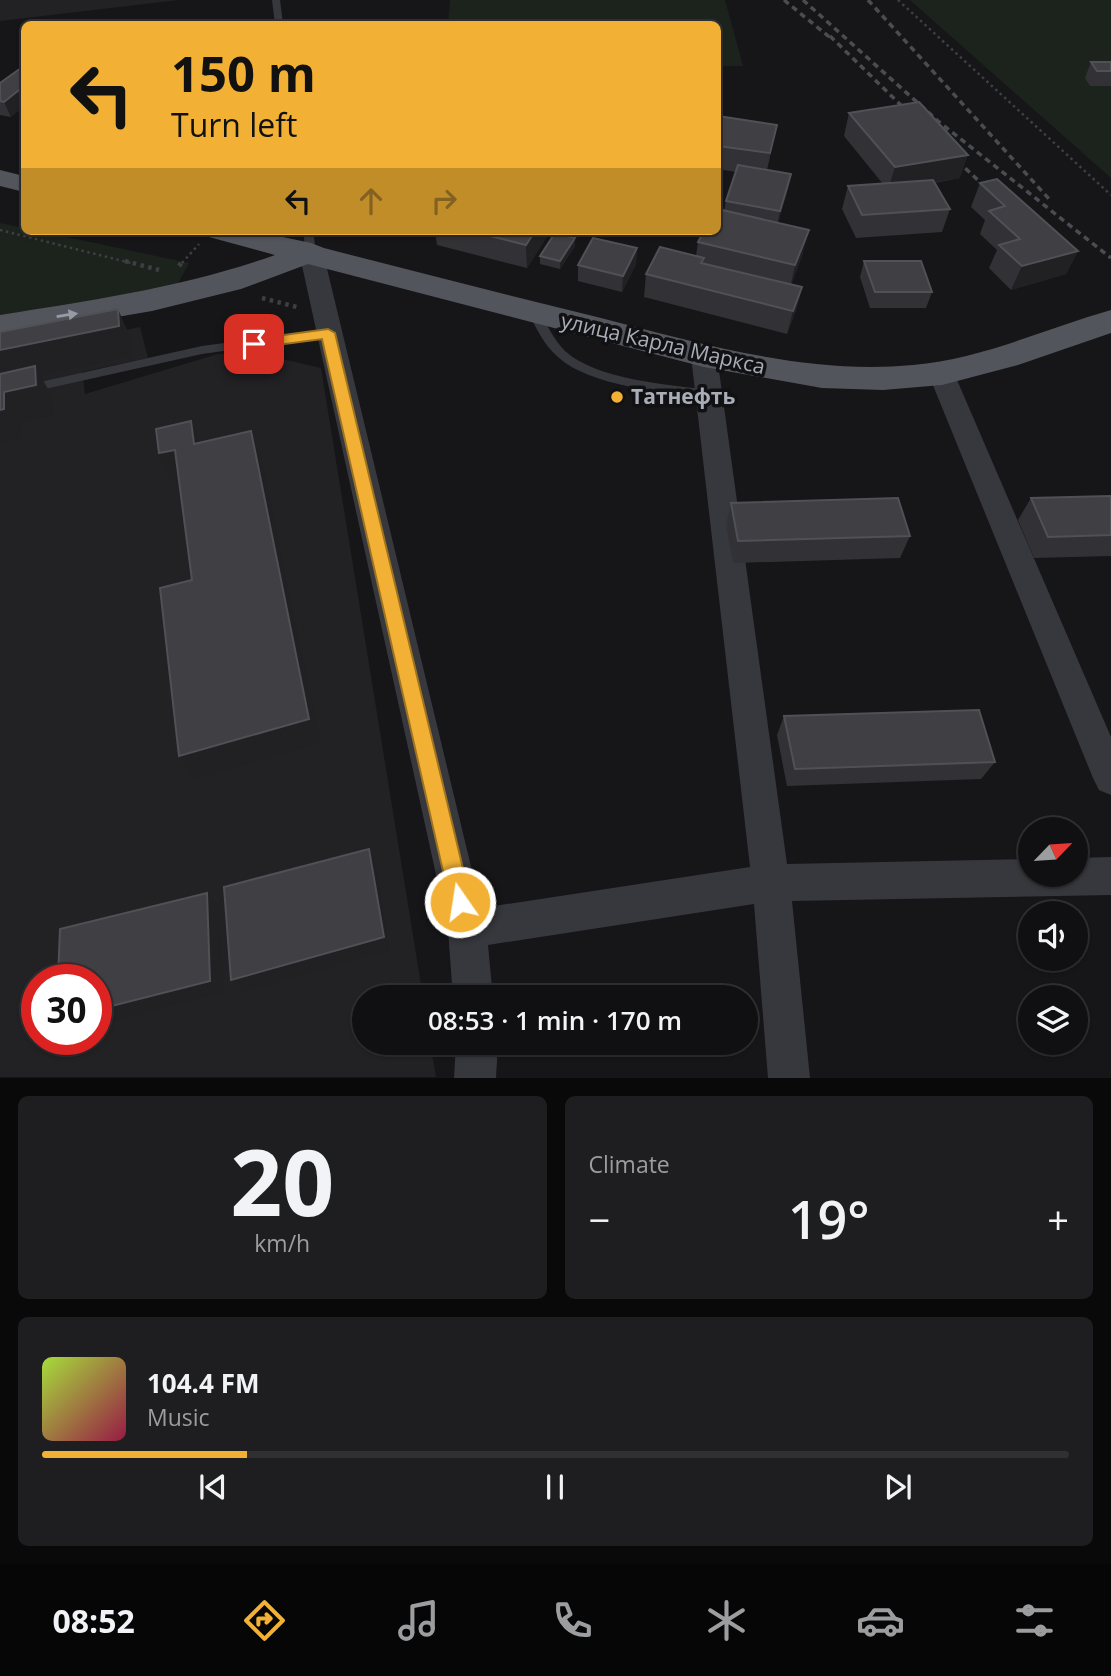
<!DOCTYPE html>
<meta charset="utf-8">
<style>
body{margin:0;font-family:"Open Sans",sans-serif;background:#1e1e20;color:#f1f3f6;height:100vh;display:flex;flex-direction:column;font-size:26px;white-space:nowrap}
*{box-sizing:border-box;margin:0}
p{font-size:23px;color:#9c9d9f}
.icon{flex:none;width:38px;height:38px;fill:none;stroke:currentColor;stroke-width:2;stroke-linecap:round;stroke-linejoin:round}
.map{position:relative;height:1078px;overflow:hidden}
.drawer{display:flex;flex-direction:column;gap:18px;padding:18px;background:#09090a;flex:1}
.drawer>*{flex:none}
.hud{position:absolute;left:21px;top:21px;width:700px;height:214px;border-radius:10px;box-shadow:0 2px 5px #0004,0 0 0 2px #303032;background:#f2b134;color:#111;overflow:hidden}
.needle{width:46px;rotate:65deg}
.controls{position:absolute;left:1018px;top:817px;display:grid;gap:14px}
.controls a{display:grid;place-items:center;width:70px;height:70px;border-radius:50%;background:#101012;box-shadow:0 2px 5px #0004,0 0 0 2px #303032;font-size:35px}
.speed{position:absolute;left:21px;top:964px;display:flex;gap:14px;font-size:35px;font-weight:700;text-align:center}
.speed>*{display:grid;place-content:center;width:91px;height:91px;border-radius:50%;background:#101012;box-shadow:0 2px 5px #0004,0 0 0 2px #303032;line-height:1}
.speed .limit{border:10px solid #d22;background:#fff;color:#111}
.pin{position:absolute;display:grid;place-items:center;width:60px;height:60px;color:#fff;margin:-30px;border-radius:14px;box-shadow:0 4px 10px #0006}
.me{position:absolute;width:77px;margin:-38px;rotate:347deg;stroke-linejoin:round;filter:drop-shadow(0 0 5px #0008)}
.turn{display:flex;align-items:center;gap:24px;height:147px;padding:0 35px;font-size:32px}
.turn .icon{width:91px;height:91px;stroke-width:2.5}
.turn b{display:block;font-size:49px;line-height:60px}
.lanes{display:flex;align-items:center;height:66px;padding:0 35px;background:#0003;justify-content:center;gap:35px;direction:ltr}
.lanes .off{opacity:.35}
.big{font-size:52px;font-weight:600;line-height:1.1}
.drawer .card{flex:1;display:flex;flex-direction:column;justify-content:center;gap:10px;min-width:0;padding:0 24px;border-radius:10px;background:#1e1e20}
.drawer .dial{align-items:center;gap:0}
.dial b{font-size:91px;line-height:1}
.song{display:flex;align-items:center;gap:21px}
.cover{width:84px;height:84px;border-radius:10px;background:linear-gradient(135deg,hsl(80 70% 55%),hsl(340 70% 35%))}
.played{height:7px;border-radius:4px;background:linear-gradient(90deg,#f2b134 20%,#303032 20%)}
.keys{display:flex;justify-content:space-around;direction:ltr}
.heat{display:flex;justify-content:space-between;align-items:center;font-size:38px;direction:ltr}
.drawer .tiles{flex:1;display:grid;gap:18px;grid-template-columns:1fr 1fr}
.card:last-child{grid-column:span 2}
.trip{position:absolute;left:352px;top:985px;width:406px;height:70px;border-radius:35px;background:#101012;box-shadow:0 2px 5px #0004,0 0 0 2px #303032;font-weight:600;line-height:70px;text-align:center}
.menu{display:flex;height:112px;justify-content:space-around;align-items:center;background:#060607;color:#9c9d9f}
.menu .icon{width:49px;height:49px}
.menu .selected{color:#f2b134}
.menu b{font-size:32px;color:#f1f3f6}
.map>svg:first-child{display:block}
.built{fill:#222225;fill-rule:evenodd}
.green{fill:#1c231d}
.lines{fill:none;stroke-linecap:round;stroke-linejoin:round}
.path-far1{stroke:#3d3f44;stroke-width:2.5;stroke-dasharray:2.5 3.5;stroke-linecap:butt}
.path{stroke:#3d3f44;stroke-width:4.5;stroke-dasharray:3.5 4.5;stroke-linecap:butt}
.lane{fill:#37383d;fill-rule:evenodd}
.street{fill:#37383d;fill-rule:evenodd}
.primary{fill:#53555c;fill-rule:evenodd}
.rail{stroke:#4a4c52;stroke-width:3.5;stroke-dasharray:6 4.5;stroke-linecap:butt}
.wall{fill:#323236}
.shaded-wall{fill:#212124}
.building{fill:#3f3f44;stroke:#4f5156;stroke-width:2}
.oneway{fill:#979ba6}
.route{fill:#f2b134;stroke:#9d7322;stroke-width:2}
.poi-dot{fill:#f2b134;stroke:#111113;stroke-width:2.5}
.labels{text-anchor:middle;stroke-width:7;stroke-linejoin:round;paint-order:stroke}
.street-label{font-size:21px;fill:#a8adb8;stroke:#111113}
.poi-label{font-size:21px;font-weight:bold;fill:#a8adb8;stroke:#111113;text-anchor:start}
</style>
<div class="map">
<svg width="1111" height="1078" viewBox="0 0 1111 1078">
<rect width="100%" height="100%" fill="#161618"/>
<g class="built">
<path d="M0,0H179L0,21Z"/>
<path d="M140,327L148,358L82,372L85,394L218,354L265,355L321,368L423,997L364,998V1043H430L436,1077H0V356ZM37,980H96V1040H37Z"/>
</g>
<g class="green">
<path d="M450,0H725L743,66H718V24H448Z"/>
<path d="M910,0H1111V178Z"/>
<path d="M0,223L24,228V231H38L189,263L165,308L0,339Z"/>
</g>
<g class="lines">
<g class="path-far1">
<path d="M898,0L1111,195"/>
<path d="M0,230L131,263"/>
<path d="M182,263L199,244"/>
</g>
<g class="path">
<path d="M125,261L159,270"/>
<path d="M179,266L183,261"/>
<path d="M262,298L297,307"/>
</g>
<g class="lane">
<path d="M272,0H280L283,24H275Z"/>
<path d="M303,231H313L316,252L315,254L311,255L306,252Z"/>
<path d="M534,308L538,309C547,324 553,339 565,351C597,380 667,384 708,390L714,394L708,398C666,393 589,386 558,357C544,345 536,328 528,312Z"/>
<path d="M328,329L334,333L332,336L202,354L0,399V391L202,346Z"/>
</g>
<g class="street">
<path d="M311,245L319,247L323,252L481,908L750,867L691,356L695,350L704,347L713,350L717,356L787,864L1031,859V875H1076V858L1111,857V895L792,901L810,1078H768L754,904L488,945L493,998H453L448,929L299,252L303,247Z"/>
<path d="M941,364L950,367L954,373L1111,737V795L1099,790L1093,778L928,373L932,367Z"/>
<path d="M456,1043H498L496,1078H454Z"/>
</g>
<g class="primary">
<path d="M0,170L24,176V192L0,186Z"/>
<path d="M204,231H255L311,243L324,248C416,272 508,295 601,318C702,344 807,375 913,365C982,359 1044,329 1111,310V333L1018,365L942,385L883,390L822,388L704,367L308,264L241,289L152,311L0,337V315C93,300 185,287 275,255L209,237Z"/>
</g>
<g class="rail">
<path d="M784,0L833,40"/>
<path d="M803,0L938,121L1111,258"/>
<path d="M868,0L1050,200"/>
<path d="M830,36L913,117"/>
<path d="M950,154L996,197"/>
</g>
</g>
<g class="wall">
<path d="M1091,62H1111V86H1090L1085,78Z"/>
<path d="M0,83L11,117L0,115Z"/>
<path d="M849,113L960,178L934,183L950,209L942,232L856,238L842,209L848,186L883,184L844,136Z"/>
<path d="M718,116L772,148L767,170L791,174L778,223L803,253L791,285L802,287L796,310L787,334L644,297L646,274L696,256L698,242L724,211L726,201L736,172L718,169Z"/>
<path d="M980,183L1078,251L1066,274L1011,290L989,268L997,250L980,234L985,220L971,207Z"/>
<path d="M435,231H548V235L527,268L437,245Z"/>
<path d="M575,246L560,269L540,264V256Z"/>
<path d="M637,248L636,264L622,292L578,281V265Z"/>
<path d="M864,261L932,292L926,308H870L860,277Z"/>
<path d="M1111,496V556L1034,558L1018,520L1031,498Z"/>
<path d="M731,503L910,536L900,558L733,563L726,525Z"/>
<path d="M784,716L995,762L981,779L787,786L777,735Z"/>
</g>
<g class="shaded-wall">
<path d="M24,86V107L11,117L4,102Z"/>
<path d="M968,155L960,178L888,190L895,167Z"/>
<path d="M791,174L788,190L777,227L780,211Z"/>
<path d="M809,230L803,253L790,288L795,265Z"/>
<path d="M535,231H548V235L527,268L526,245Z"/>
<path d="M575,238V246L560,269V261Z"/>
<path d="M637,248L636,264L622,292L623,276Z"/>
<path d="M1078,251L1066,274L1011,290L1022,266Z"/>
<path d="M802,287L796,310L787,334L793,311Z"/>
<path d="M118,309L131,339L132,356L40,375L52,396L53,415L22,422V438L0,443V350Z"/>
<path d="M191,421L203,450L194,444Z"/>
<path d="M251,431L262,460L320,743L195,779L179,756Z"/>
<path d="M175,450L188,479L173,482L159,453Z"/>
<path d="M369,849L375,864L390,950L243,992L231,980Z"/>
<path d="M207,893L219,907L223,992L96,1026V1010Z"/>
</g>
<g class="building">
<path d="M1091,62H1111V71H1097Z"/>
<path d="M24,66V86L4,102L0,101V83Z"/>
<path d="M919,102L968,155L895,167L849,113Z"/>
<path d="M718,116L777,125L770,153L718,146Z"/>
<path d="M738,165L791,174L780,211L726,201Z"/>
<path d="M997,179L1078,251L1022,266L999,245L1020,239L989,211L1005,206L980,183Z"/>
<path d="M933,180L950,209L862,215L848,186Z"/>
<path d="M718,209L809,230L795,265L698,242L704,231H718Z"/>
<path d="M471,231H535L526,245Z"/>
<path d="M555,233L575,238L560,261L540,256Z"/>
<path d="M593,238L637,248L623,276L578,265Z"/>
<path d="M660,247L704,258L701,263L802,287L793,311L646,274Z"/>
<path d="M864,261H921L932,292H875Z"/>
<path d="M118,309L119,326L0,350V332Z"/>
<path d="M35,366L36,385L4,392V409L0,410V374Z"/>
<path d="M191,421L194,444L251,431L309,719L179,756L160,588L192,580L175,450L159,453L156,429Z"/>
<path d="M1111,496V535L1048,537L1031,498Z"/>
<path d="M898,498L910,536L738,541L731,503Z"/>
<path d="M979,710L995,762L795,769L784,716Z"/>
<path d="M369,849L384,937L231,980L224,887Z"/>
<path d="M207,893L210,981L96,1010V980H58L60,929Z"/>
</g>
<defs><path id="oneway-solid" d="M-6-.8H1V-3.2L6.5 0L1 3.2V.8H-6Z" transform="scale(1.75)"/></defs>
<use class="oneway" href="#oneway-solid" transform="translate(67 315) rotate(-9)"/>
<path class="route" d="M328,329L335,333L471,902L468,909L460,912L453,909L450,902L322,339L254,348L247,344L254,339Z"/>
<circle class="poi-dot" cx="617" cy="397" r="7"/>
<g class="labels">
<g class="street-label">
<text transform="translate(663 344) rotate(13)" y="7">улица Карла Маркса</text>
</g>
<g class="poi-label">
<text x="631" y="404">Татнефть</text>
</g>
</g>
</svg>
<div class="controls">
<a><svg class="needle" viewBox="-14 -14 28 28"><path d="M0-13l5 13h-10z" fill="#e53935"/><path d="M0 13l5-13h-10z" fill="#9c9d9f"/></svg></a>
<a><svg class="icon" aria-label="sound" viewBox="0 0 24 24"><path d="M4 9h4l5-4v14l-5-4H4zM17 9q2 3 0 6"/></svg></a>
<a><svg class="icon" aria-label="layers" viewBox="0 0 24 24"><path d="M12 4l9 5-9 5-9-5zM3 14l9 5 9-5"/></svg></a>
</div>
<div class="speed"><div class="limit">30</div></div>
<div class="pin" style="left:254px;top:344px;background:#d93025"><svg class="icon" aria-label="arrive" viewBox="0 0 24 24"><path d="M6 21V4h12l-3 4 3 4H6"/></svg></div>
<svg class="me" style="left:460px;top:902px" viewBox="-20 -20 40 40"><circle r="17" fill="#f2b134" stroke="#fff" stroke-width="3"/><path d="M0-11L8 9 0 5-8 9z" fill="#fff"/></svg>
<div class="trip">08:53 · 1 min · 170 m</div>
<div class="hud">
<div class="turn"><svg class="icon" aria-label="left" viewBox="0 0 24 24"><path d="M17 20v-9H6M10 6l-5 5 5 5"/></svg><div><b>150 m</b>Turn left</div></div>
<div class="lanes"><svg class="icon" aria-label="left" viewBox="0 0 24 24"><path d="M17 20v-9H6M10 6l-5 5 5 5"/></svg><svg class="icon off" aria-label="ahead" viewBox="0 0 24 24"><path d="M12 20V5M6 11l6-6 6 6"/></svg><svg class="icon off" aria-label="right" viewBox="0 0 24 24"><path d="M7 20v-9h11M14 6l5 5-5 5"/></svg></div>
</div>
</div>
<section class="drawer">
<div class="tiles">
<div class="card dial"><b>20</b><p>km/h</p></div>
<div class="card"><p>Climate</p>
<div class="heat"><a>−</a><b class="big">19°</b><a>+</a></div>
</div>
<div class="card">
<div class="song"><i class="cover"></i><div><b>104.4 FM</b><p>Music</p></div></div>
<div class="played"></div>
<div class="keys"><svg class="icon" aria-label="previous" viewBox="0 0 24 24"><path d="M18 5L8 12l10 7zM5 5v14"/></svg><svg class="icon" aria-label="pause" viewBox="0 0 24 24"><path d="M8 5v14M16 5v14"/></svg><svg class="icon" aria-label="next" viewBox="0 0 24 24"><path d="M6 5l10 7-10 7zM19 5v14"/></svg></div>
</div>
</div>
</section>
<nav class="menu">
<b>08:52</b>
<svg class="icon selected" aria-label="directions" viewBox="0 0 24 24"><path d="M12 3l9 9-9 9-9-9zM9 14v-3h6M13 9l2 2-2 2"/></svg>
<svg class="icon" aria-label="music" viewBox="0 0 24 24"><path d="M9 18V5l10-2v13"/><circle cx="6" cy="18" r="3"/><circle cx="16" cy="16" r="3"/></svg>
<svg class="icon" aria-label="phone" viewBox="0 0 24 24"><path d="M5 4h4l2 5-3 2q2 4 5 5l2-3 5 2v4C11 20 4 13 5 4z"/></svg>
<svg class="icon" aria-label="climate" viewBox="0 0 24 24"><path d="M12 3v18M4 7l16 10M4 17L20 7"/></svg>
<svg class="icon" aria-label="car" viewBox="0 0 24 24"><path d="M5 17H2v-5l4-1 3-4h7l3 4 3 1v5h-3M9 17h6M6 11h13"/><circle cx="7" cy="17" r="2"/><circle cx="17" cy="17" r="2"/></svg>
<svg class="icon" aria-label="filters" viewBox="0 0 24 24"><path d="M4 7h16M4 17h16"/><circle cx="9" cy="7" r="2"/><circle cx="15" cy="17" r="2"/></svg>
</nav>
